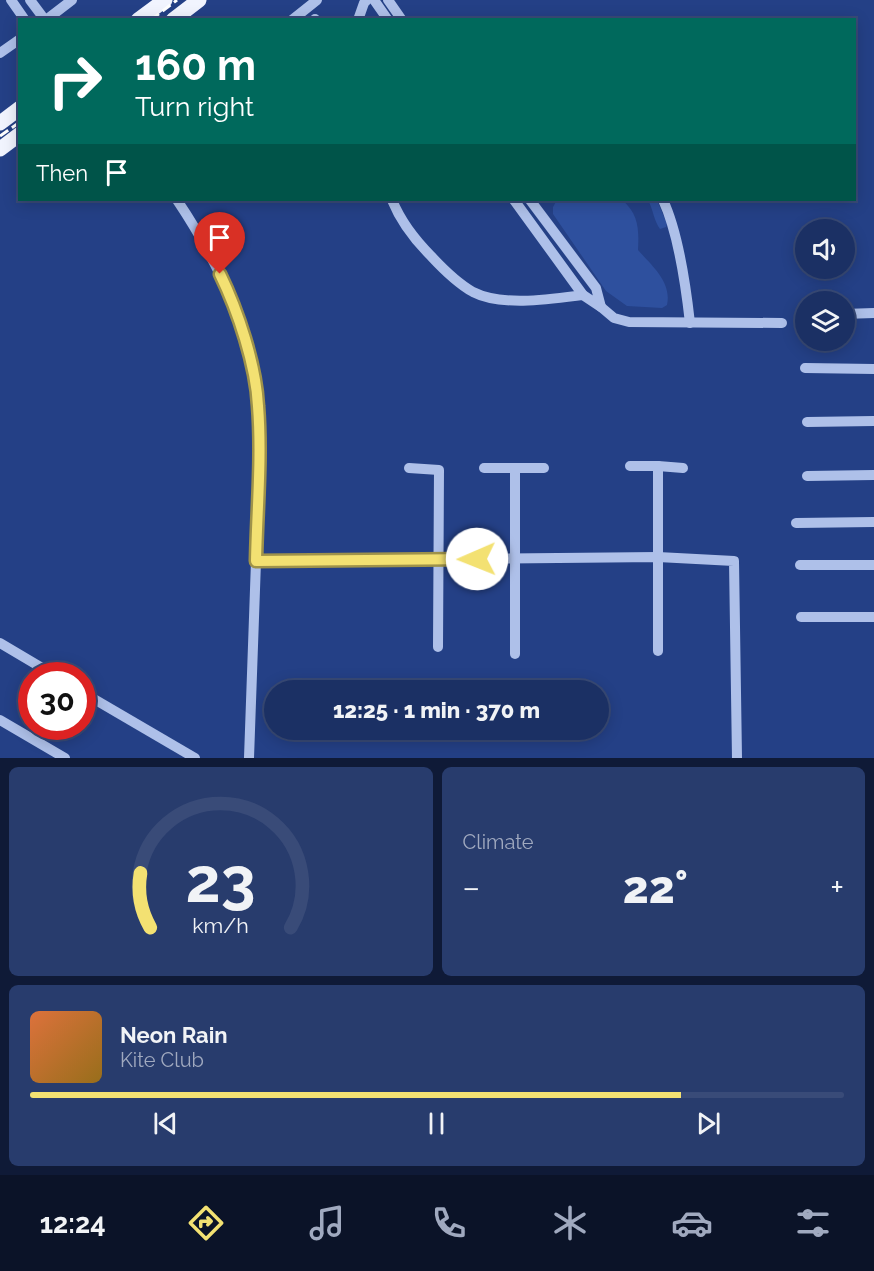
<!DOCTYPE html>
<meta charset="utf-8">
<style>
body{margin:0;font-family:Raleway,sans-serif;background:#283c6d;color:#f1f3f6;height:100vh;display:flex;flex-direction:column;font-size:22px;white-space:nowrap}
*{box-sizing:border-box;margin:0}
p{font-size:20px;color:#a0a9bf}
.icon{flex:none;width:33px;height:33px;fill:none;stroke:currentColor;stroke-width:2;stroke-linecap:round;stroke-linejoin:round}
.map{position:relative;height:758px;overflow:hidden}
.side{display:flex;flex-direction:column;gap:9px;padding:9px;background:#0f1a37;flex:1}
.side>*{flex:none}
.hud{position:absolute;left:18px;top:18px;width:838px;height:183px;border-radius:0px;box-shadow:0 3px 15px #0003,0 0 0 2px #394b78;background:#00695c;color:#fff;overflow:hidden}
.buttons{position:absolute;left:795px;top:219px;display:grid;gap:12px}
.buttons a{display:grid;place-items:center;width:60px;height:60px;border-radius:50%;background:#1b3064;box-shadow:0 3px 15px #0003,0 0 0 2px #394b78;font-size:30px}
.speed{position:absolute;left:18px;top:662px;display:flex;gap:12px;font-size:30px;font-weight:700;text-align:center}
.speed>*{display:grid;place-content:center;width:78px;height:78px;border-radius:50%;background:#1b3064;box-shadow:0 3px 15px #0003,0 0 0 2px #394b78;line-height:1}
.speed .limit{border:9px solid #d22;background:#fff;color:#111}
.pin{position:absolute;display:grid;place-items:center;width:51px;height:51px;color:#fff;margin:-62px -26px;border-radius:50% 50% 50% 0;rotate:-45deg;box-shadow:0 0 6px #0007}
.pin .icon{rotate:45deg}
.me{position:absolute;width:66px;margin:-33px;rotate:269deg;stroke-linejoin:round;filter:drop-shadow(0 0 4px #0008)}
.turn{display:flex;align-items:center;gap:21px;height:126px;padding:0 18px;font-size:27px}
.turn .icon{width:78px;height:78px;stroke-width:2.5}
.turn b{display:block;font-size:42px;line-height:51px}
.then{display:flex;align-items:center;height:57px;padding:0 18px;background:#0003;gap:12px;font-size:22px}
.big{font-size:45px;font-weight:800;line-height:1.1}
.side .widget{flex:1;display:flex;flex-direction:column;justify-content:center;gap:9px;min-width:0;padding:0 21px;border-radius:9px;background:#283c6d}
.side .dial{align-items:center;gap:0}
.dial svg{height:156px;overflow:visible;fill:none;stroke:#394b78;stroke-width:7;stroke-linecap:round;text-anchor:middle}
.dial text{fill:#f1f3f6;stroke:none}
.song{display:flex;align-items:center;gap:18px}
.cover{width:72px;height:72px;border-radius:9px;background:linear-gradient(135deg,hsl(20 70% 55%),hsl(40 70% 35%))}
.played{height:6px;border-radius:3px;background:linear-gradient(90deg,#f3e172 80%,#394b78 80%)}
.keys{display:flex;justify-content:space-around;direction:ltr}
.heat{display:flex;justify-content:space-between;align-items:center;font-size:33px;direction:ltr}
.side .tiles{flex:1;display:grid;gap:9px;grid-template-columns:1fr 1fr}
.widget:last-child{grid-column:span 2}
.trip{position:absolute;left:264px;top:680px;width:345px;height:60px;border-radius:30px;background:#1b3064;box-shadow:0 3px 15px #0003,0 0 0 2px #394b78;font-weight:800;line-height:60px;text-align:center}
.tab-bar{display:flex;height:96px;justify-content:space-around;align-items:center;background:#0b1328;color:#a0a9bf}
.tab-bar .icon{width:42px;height:42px}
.tab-bar .selected{color:#f3e172}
.tab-bar b{font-size:27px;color:#f1f3f6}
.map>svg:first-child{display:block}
.green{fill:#2e509e}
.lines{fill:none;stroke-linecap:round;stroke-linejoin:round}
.minor{stroke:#aec0e9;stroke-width:10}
.major{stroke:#f1f4fe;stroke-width:15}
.rail{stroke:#fff;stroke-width:3;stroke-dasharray:10 4.5;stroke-linecap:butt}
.route-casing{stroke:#9e924a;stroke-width:15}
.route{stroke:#f3e172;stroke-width:10}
</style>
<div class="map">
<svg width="874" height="758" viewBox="0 0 874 758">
<rect width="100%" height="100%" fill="#244086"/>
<g class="green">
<path d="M557,200H622C639,214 639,230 638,250C652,266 672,282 667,305L662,308L627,306L606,291L553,214V207Z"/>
<path d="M648,200H657L667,224L666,227L660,229C654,221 653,209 648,200Z"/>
</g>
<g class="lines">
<g class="minor">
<path d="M11,0L25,20"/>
<path d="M30,0L45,20"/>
<path d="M374,0L388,20"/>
<path d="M388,0L402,20"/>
<path d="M315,19V20"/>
<path d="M46,20L72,0"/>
<path d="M292,20L317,0"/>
<path d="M358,20L364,3L367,0"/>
<path d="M0,53L20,39"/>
<path d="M177,200C218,261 250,329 258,403C260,418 259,434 260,449L249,758"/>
<path d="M392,200C401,222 414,239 431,256C444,270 457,283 473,292C502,307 552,299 583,295"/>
<path d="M514,200L583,295L601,307L596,288L530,200"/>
<path d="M663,200C678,232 686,287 690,323"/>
<path d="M601,307L614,318L629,322L782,323"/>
<path d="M844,314L874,313"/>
<path d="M805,368L874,369"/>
<path d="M807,422L874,421"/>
<path d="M630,466H658L683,468"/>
<path d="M409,468L439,470L438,647"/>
<path d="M484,468H544"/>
<path d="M515,468V654"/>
<path d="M807,476L874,475"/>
<path d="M796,523L874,522"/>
<path d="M256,561L658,557L734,561L737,758"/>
<path d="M800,565H874"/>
<path d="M801,617H874"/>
<path d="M0,643L54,675"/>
<path d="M658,651V466"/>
<path d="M82,692L195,758"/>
<path d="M0,720L65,758"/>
</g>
<g class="major">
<path d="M138,20L165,0"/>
<path d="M173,20L199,0"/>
<path d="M0,123L20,108"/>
<path d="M0,149L20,134"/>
</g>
<g class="rail">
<path d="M151,20L177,0"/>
<path d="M0,136L20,122"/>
</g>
</g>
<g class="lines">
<defs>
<path id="route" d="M220,274C238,311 256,365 258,406C262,457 257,510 256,561L477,559"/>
</defs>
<use href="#route" class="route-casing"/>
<use href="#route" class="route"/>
</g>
</svg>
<div class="buttons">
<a><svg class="icon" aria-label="sound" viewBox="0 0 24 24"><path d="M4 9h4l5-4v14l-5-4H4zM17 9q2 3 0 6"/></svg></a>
<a><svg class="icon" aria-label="layers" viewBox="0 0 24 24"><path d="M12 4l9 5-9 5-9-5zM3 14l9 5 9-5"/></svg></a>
</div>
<div class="speed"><div class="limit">30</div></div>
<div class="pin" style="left:220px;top:274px;background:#d93025"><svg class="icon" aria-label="arrive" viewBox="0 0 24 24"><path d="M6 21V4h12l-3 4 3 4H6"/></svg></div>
<svg class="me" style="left:477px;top:559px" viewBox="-20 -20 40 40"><circle r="19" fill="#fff"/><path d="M0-13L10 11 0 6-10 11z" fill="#f3e172"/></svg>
<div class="trip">12:25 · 1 min · 370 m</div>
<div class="hud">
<div class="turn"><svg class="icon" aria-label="right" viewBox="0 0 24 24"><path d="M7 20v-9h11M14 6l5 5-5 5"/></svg><div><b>160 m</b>Turn right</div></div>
<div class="then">Then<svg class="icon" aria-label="arrive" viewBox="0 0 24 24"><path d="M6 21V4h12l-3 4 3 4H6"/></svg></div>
</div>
</div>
<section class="side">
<div class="tiles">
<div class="widget dial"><svg viewBox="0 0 100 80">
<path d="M14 69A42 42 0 1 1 86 69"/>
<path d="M14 69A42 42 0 0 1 9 41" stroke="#f3e172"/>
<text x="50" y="56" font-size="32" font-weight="700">23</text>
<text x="50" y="72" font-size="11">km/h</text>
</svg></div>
<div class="widget"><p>Climate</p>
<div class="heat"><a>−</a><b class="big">22°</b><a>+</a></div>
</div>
<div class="widget">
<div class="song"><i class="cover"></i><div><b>Neon Rain</b><p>Kite Club</p></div></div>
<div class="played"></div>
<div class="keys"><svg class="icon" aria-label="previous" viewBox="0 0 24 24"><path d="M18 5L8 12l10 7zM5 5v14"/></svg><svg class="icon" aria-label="pause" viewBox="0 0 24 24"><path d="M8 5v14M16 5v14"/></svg><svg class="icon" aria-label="next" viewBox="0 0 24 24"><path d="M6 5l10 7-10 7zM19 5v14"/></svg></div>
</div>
</div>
</section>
<nav class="tab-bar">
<b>12:24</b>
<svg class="icon selected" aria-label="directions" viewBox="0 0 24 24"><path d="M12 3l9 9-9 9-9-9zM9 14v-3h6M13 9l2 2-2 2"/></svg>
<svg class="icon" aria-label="music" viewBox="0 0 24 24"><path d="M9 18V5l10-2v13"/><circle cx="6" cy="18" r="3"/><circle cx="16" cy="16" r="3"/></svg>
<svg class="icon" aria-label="phone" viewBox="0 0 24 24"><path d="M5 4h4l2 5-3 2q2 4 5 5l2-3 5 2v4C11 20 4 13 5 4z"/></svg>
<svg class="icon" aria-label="climate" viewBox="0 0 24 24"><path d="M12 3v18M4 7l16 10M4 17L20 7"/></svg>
<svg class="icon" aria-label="car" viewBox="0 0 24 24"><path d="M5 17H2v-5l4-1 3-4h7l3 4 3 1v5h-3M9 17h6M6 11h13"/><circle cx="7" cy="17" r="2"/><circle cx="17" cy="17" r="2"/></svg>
<svg class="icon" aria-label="filters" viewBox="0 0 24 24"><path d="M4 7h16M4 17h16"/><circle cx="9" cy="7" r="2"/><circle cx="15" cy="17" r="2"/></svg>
</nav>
